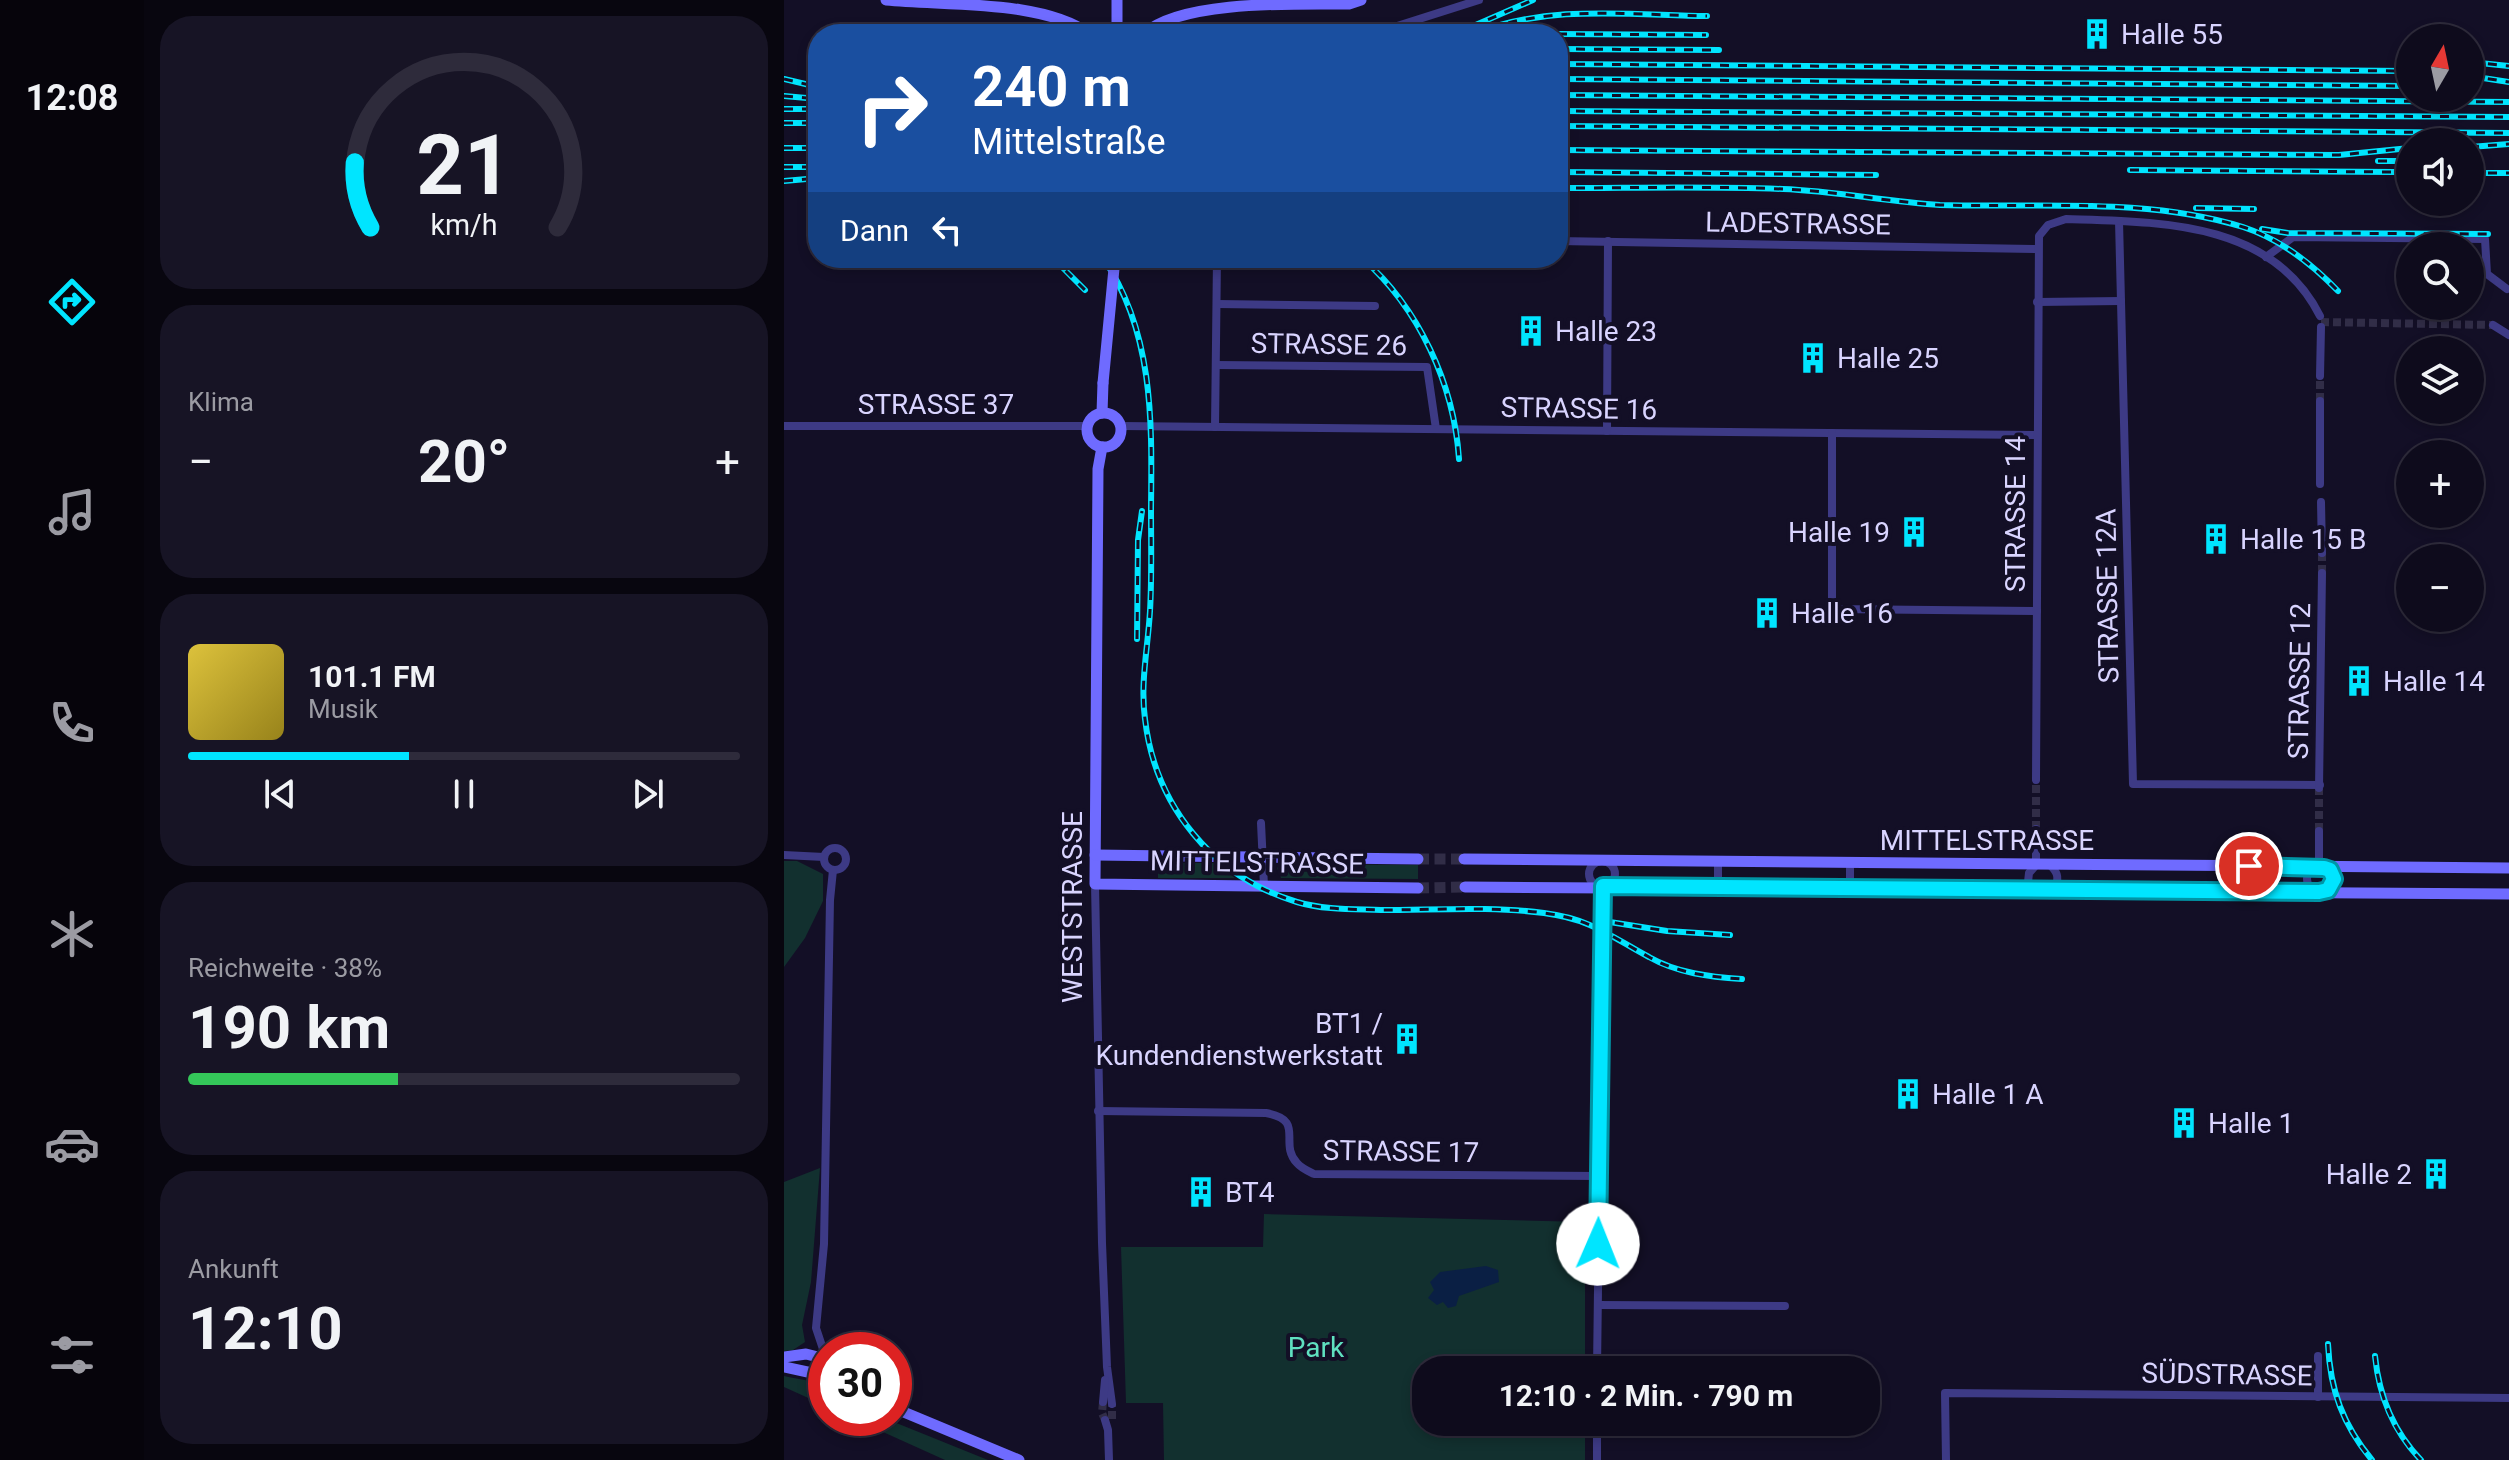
<!DOCTYPE html>
<html lang="de">
<meta charset="utf-8">
<style>
body{margin:0;font-family:Roboto,sans-serif;background:#171425;color:#f1f3f6;height:100vh;display:flex;flex-direction:column;font-size:30px;white-space:nowrap}
*{box-sizing:border-box;margin:0}
p{font-size:26px;color:#9b9ba3}
.icon{flex:none;width:44px;height:44px;fill:none;stroke:currentColor;stroke-width:2;stroke-linecap:round;stroke-linejoin:round}
.map{position:relative;flex:1;overflow:hidden}
.sheet{display:flex;flex-direction:column;gap:16px;padding:16px;background:#08060f;width:640px}
.sheet>*{flex:none}
.guide{position:absolute;left:24px;top:24px;width:760px;height:244px;border-radius:32px;box-shadow:0 4px 12px #0003,0 0 0 2px #2e2b3b;background:#1a4fa0;color:#fff;overflow:hidden}
.needle{width:52px;rotate:9deg}
.tools{position:absolute;left:1612px;top:24px;display:grid;gap:16px}
.tools a{display:grid;place-items:center;width:88px;height:88px;border-radius:50%;background:#0e0b1c;box-shadow:0 4px 12px #0003,0 0 0 2px #2e2b3b;font-size:40px}
.speed{position:absolute;left:24px;top:1332px;display:flex;gap:16px;font-size:40px;font-weight:700;text-align:center}
.speed>*{display:grid;place-content:center;width:104px;height:104px;border-radius:50%;background:#0e0b1c;box-shadow:0 4px 12px #0003,0 0 0 2px #2e2b3b;line-height:1}
.speed .limit{border:12px solid #d22;background:#fff;color:#111}
.pin{position:absolute;display:grid;place-items:center;width:68px;height:68px;color:#fff;margin:-34px;border:4px solid #fff;border-radius:50%;box-shadow:0 2px 8px #0007}
.me{position:absolute;width:88px;margin:-44px;rotate:1deg;stroke-linejoin:round;filter:drop-shadow(0 0 6px #0008)}
.turn{display:flex;align-items:center;gap:28px;height:168px;padding:0 32px;font-size:36px}
.turn .icon{width:104px;height:104px;stroke-width:2.5}
.turn b{display:block;font-size:56px;line-height:68px}
.then{display:flex;align-items:center;height:76px;padding:0 32px;background:#0003;gap:16px;font-size:30px}
.big{font-size:60px;font-weight:700;line-height:1.1}
.sheet .widget{flex:1;display:flex;flex-direction:column;justify-content:center;gap:12px;min-width:0;padding:0 28px;border-radius:32px;background:#171425}
.sheet .dial{align-items:center;gap:0}
.dial svg{height:208px;overflow:visible;fill:none;stroke:#2e2b3b;stroke-width:7;stroke-linecap:round;text-anchor:middle}
.dial text{fill:#f1f3f6;stroke:none}
.song{display:flex;align-items:center;gap:24px}
.cover{width:96px;height:96px;border-radius:12px;background:linear-gradient(135deg,hsl(50 70% 55%),hsl(50 70% 35%))}
.played{height:8px;border-radius:4px;background:linear-gradient(90deg,#00e5ff 40%,#2e2b3b 40%)}
.keys{display:flex;justify-content:space-around;direction:ltr}
.heat{display:flex;justify-content:space-between;align-items:center;font-size:44px;direction:ltr}
.charge{height:12px;border-radius:6px;background:linear-gradient(90deg,#34c759 38%,#2e2b3b 0)}
.trip{position:absolute;left:628px;top:1356px;width:468px;height:80px;border-radius:32px;background:#0e0b1c;box-shadow:0 4px 12px #0003,0 0 0 2px #2e2b3b;font-weight:700;line-height:80px;text-align:center}
main{display:flex;flex:1;min-height:0}
.tabs{display:flex;flex-direction:column;width:144px;justify-content:space-around;align-items:center;background:#06040b;color:#9b9ba3}
.tabs .icon{width:56px;height:56px}
.tabs .current{color:#00e5ff}
.tabs b{font-size:36px;color:#f1f3f6}
.map>svg:first-child{display:block}
.green{fill:#12302f}
.water{fill:#0a1f44}
.lines{fill:none;stroke-linecap:round;stroke-linejoin:round}
.street-tunnel{stroke:#312d47;stroke-width:8;stroke-dasharray:8 4;stroke-linecap:butt}
.secondary-tunnel{stroke:#312d47;stroke-width:11;stroke-dasharray:11 5.5;stroke-linecap:butt}
.street{stroke:#3d3a85;stroke-width:8}
.secondary{stroke:#6f6bff;stroke-width:11}
.rail-casing{stroke:#00e5ff;stroke-width:6}
.rail{stroke:#130f26;stroke-width:3;stroke-dasharray:9;stroke-linecap:butt}
.secondary-bridge{stroke:#6f6bff;stroke-width:11}
.route-casing{stroke:#0095a6;stroke-width:20}
.route{stroke:#00e5ff;stroke-width:14}
.labels{text-anchor:middle;stroke-width:8;stroke-linejoin:round;paint-order:stroke}
.poi-label{font-size:28px;fill:#d9d4ff;stroke:#130f26;text-anchor:start}
.street-label{font-size:28px;fill:#d9d4ff;stroke:#130f26}
.park-label{font-size:28px;fill:#5fe0c0;stroke:#130f26}
</style>
<main>
<nav class="tabs">
<b>12:08</b>
<svg class="icon current" aria-label="directions" viewBox="0 0 24 24"><path d="M12 3l9 9-9 9-9-9zM9 14v-3h6M13 9l2 2-2 2"/></svg>
<svg class="icon" aria-label="music" viewBox="0 0 24 24"><path d="M9 18V5l10-2v13"/><circle cx="6" cy="18" r="3"/><circle cx="16" cy="16" r="3"/></svg>
<svg class="icon" aria-label="phone" viewBox="0 0 24 24"><path d="M5 4h4l2 5-3 2q2 4 5 5l2-3 5 2v4C11 20 4 13 5 4z"/></svg>
<svg class="icon" aria-label="climate" viewBox="0 0 24 24"><path d="M12 3v18M4 7l16 10M4 17L20 7"/></svg>
<svg class="icon" aria-label="car" viewBox="0 0 24 24"><path d="M5 17H2v-5l4-1 3-4h7l3 4 3 1v5h-3M9 17h6M6 11h13"/><circle cx="7" cy="17" r="2"/><circle cx="17" cy="17" r="2"/></svg>
<svg class="icon" aria-label="filters" viewBox="0 0 24 24"><path d="M4 7h16M4 17h16"/><circle cx="9" cy="7" r="2"/><circle cx="15" cy="17" r="2"/></svg>
</nav>
<section class="sheet">
<div class="widget dial"><svg viewBox="0 0 100 80">
<path d="M14 69A42 42 0 1 1 86 69"/>
<path d="M14 69A42 42 0 0 1 8 44" stroke="#00e5ff"/>
<text x="50" y="56" font-size="32" font-weight="700">21</text>
<text x="50" y="72" font-size="11">km/h</text>
</svg></div>
<div class="widget"><p>Klima</p>
<div class="heat"><a>−</a><b class="big">20°</b><a>+</a></div>
</div>
<div class="widget">
<div class="song"><i class="cover"></i><div><b>101.1 FM</b><p>Musik</p></div></div>
<div class="played"></div>
<div class="keys"><svg class="icon" aria-label="previous" viewBox="0 0 24 24"><path d="M18 5L8 12l10 7zM5 5v14"/></svg><svg class="icon" aria-label="pause" viewBox="0 0 24 24"><path d="M8 5v14M16 5v14"/></svg><svg class="icon" aria-label="next" viewBox="0 0 24 24"><path d="M6 5l10 7-10 7zM19 5v14"/></svg></div>
</div>
<div class="widget"><p>Reichweite · 38%</p><b class="big">190 km</b><div class="charge"></div></div>
<div class="widget"><p>Ankunft</p><b class="big">12:10</b></div>
</section>
<div class="map">
<svg width="1725" height="1460" viewBox="0 0 1725 1460">
<rect width="100%" height="100%" fill="#130f26"/>
<g class="green">
<path d="M0,861H13L39,874V901L21,938L0,967Z"/>
<path d="M374,863H431L451,878H374Z"/>
<path d="M497,864L634,865V879L497,878L493,868Z"/>
<path d="M36,1168L27,1282L18,1325L21,1342L9,1350L0,1351V1182Z"/>
<path d="M480,1214L801,1222V1370H642V1422H801V1460H380L379,1403H342L337,1247H479Z"/>
<path d="M0,1376C15,1380 29,1379 42,1388V1406L0,1387Z"/>
<path d="M68,1418H100L204,1460H161Z"/>
</g>
<path class="water" d="M702,1266L714,1270L715,1282L675,1296L672,1306L664,1308L659,1302L653,1305L644,1298L650,1290L646,1282L656,1272Z"/>
<g class="lines">
<g class="street-tunnel">
<path d="M1537,322L1709,325"/>
<path d="M1536,401V376"/>
<path d="M1538,573V553"/>
<path d="M1252,829V780"/>
<path d="M1535,831V789"/>
<path d="M319,1402L318,1413L321,1420"/>
<path d="M328,1419V1404"/>
</g>
<g class="secondary-tunnel">
<path d="M634,859H680"/>
<path d="M634,888L681,887"/>
</g>
<g class="street">
<path d="M588,34L695,0"/>
<path d="M1335,221L1349,784L1536,785"/>
<path d="M774,241L1254,249"/>
<path d="M1482,257L1509,237L1701,239L1703,274L1723,289"/>
<path d="M1253,302L1337,301"/>
<path d="M433,304L591,306"/>
<path d="M1709,325L1725,335"/>
<path d="M432,365L643,367L652,429"/>
<path d="M1536,376L1537,327"/>
<path d="M1536,401V484"/>
<path d="M0,426H303"/>
<path d="M337,426L1253,435"/>
<path d="M431,427L433,258"/>
<path d="M823,431L824,241"/>
<path d="M1048,433V609L1253,611"/>
<path d="M1537,502L1538,553"/>
<path d="M1252,780L1255,236L1264,225L1282,219C1374,222 1488,220 1536,316"/>
<path d="M1535,788L1538,573"/>
<path d="M477,823L480,886"/>
<path d="M1252,829V865L1245,873L1244,882L1252,890"/>
<circle cx="51" cy="859" r="11"/>
<path d="M0,855L40,857"/>
<circle cx="818" cy="874" r="13"/>
<path d="M1066,863V888"/>
<path d="M1266,865C1273,872 1275,876 1272,886L1266,890"/>
<circle cx="1536" cy="879" r="13"/>
<path d="M1535,867V831"/>
<path d="M311,884L318,1243L323,1367L328,1404"/>
<path d="M934,887V862"/>
<path d="M314,1111L482,1113C522,1120 494,1143 513,1163C517,1168 524,1171 530,1174L815,1176"/>
<path d="M814,1305L1001,1306"/>
<path d="M42,1358L32,1328L40,1244L46,900L49,870"/>
<path d="M813,1370L819,886"/>
<path d="M1534,1397V1356"/>
<path d="M319,1402L321,1380"/>
<path d="M321,1420L324,1430L325,1460"/>
<path d="M813,1460V1422"/>
<path d="M1162,1460L1161,1393L1725,1398"/>
</g>
<g class="secondary">
<path d="M102,0C164,6 259,0 305,34"/>
<path d="M333,34V0"/>
<path d="M360,34C396,0 511,4 565,4L577,0"/>
<circle cx="320" cy="430" r="17"/>
<path d="M318,413L319,383"/>
<path d="M318,447L314,469L311,884L634,888"/>
<path d="M311,855L634,859"/>
<path d="M680,859L1725,868"/>
<path d="M681,887L1725,894"/>
<path d="M0,1357L22,1354L42,1359"/>
<path d="M0,1367L42,1376"/>
<path d="M110,1408L235,1460"/>
</g>
<defs>
<g id="rail">
<path d="M671,34L749,0"/>
<path d="M690,34C762,4 846,15 923,16"/>
<path d="M738,34H743"/>
<path d="M774,34L922,35"/>
<path d="M774,49L935,50"/>
<path d="M1686,62L1725,66"/>
<path d="M774,64L1626,71"/>
<path d="M1686,76L1725,82"/>
<path d="M0,79L34,87"/>
<path d="M774,79L1626,86"/>
<path d="M774,95L1725,102"/>
<path d="M0,96L34,99"/>
<path d="M0,109H34"/>
<path d="M774,111L1725,117"/>
<path d="M0,123H34"/>
<path d="M774,126L1725,133"/>
<path d="M1686,147L1725,144"/>
<path d="M0,148H34"/>
<path d="M774,150L1555,155L1626,148"/>
<path d="M1594,161H1626"/>
<path d="M0,167H34"/>
<path d="M1346,170L1610,172"/>
<path d="M774,172L1092,175"/>
<path d="M1686,173H1725"/>
<path d="M0,181L34,178"/>
<path d="M774,188C849,188 924,186 999,189C1052,191 1104,202 1156,205C1256,208 1362,197 1459,227C1496,239 1527,263 1554,291"/>
<path d="M1412,208L1470,209"/>
<path d="M1478,229L1504,233L1704,234"/>
<path d="M269,258L301,290"/>
<path d="M319,258C370,332 368,422 367,508C367,542 368,577 366,611C364,647 356,683 361,719C371,806 429,877 513,902C540,910 569,909 597,910C651,910 707,906 760,913C807,919 826,936 865,957C893,973 926,977 958,979"/>
<path d="M578,258C635,308 670,384 675,459"/>
<path d="M353,639L354,540L358,511"/>
<path d="M813,920L883,931L946,935"/>
<path d="M1544,1344C1546,1390 1559,1425 1588,1460"/>
<path d="M1591,1356C1595,1396 1609,1431 1637,1460"/>
</g>
</defs>
<use href="#rail" class="rail-casing"/>
<use href="#rail" class="rail"/>
<path class="secondary-bridge" d="M319,383L331,258"/>
</g>
<g class="lines">
<defs>
<path id="route" d="M814,1244L819,886L1535,892L1544,890L1550,879L1546,870L1540,868L1465,866"/>
</defs>
<use href="#route" class="route-casing"/>
<use href="#route" class="route"/>
</g>
<defs>
<symbol id="building-bare" viewBox="-9 -9 18 18"><path d="M-4-6H4V6H1V3H-1V6H-4ZM-2.5-4.3h1.7v1.8h-1.7ZM.8-4.3h1.7v1.8H.8ZM-2.5-1h1.7V.8h-1.7ZM.8-1h1.7V.8H.8Z" fill="#00e5ff" stroke="#130f26" stroke-width="2.5" paint-order="stroke"/></symbol>
</defs>
<g fill-rule="evenodd">
<use href="#building-bare" x="1291" y="12" width="44" height="44"/>
<use href="#building-bare" x="725" y="309" width="44" height="44"/>
<use href="#building-bare" x="1007" y="336" width="44" height="44"/>
<use href="#building-bare" x="1108" y="510" width="44" height="44"/>
<use href="#building-bare" x="1410" y="517" width="44" height="44"/>
<use href="#building-bare" x="961" y="591" width="44" height="44"/>
<use href="#building-bare" x="1553" y="659" width="44" height="44"/>
<use href="#building-bare" x="601" y="1017" width="44" height="44"/>
<use href="#building-bare" x="1102" y="1072" width="44" height="44"/>
<use href="#building-bare" x="1378" y="1101" width="44" height="44"/>
<use href="#building-bare" x="1630" y="1152" width="44" height="44"/>
<use href="#building-bare" x="395" y="1170" width="44" height="44"/>
</g>
<g class="labels">
<g class="poi-label">
<text x="1337" y="44">Halle 55</text>
<text x="771" y="341">Halle 23</text>
<text x="1053" y="368">Halle 25</text>
<text x="1106" y="542" text-anchor="end">Halle 19</text>
<text x="1456" y="549">Halle 15 B</text>
<text x="1007" y="623">Halle 16</text>
<text x="1599" y="691">Halle 14</text>
<text x="599" y="1033" text-anchor="end">BT1 /<tspan x="599" dy="32">Kundendienstwerkstatt</tspan></text>
<text x="1148" y="1104">Halle 1 A</text>
<text x="1424" y="1133">Halle 1</text>
<text x="1628" y="1184" text-anchor="end">Halle 2</text>
<text x="441" y="1202">BT4</text>
</g>
<g class="street-label">
<text transform="translate(1014 223) rotate(1)" y="10">LADESTRASSE</text>
<text transform="translate(545 344) rotate(1)" y="10">STRASSE 26</text>
<text x="152" y="414">STRASSE 37</text>
<text transform="translate(795 408) rotate(1)" y="10">STRASSE 16</text>
<text transform="translate(1231 514) rotate(-90)" y="10">STRASSE 14</text>
<text transform="translate(1323 596) rotate(-91)" y="10">STRASSE 12A</text>
<text transform="translate(1515 681) rotate(-89)" y="10">STRASSE 12</text>
<text x="1203" y="850">MITTELSTRASSE</text>
<text transform="translate(473 862) rotate(1)" y="10">MITTELSTRASSE</text>
<text transform="translate(288 907) rotate(-90)" y="10">WESTSTRASSE</text>
<text transform="translate(617 1151) rotate(1)" y="10">STRASSE 17</text>
<text transform="translate(1443 1374) rotate(1)" y="10">SÜDSTRASSE</text>
</g>
<g class="park-label">
<text x="532" y="1357">Park</text>
</g>
</g>
</svg>
<div class="tools">
<a><svg class="needle" viewBox="-14 -14 28 28"><path d="M0-13l5 13h-10z" fill="#e53935"/><path d="M0 13l5-13h-10z" fill="#9b9ba3"/></svg></a>
<a><svg class="icon" aria-label="sound" viewBox="0 0 24 24"><path d="M4 9h4l5-4v14l-5-4H4zM17 9q2 3 0 6"/></svg></a>
<a><svg class="icon" aria-label="search" viewBox="0 0 24 24"><circle cx="10" cy="10" r="6"/><path d="M15 15l6 6"/></svg></a>
<a><svg class="icon" aria-label="layers" viewBox="0 0 24 24"><path d="M12 4l9 5-9 5-9-5zM3 14l9 5 9-5"/></svg></a>
<a>+</a>
<a>−</a>
</div>
<div class="speed"><div class="limit">30</div></div>
<div class="pin" style="left:1465px;top:866px;background:#d93025"><svg class="icon" aria-label="arrive" viewBox="0 0 24 24"><path d="M6 21V4h12l-3 4 3 4H6"/></svg></div>
<svg class="me" style="left:814px;top:1244px" viewBox="-20 -20 40 40"><circle r="19" fill="#fff"/><path d="M0-13L10 11 0 6-10 11z" fill="#00e5ff"/></svg>
<div class="trip">12:10 · 2 Min. · 790 m</div>
<div class="guide">
<div class="turn"><svg class="icon" aria-label="right" viewBox="0 0 24 24"><path d="M7 20v-9h11M14 6l5 5-5 5"/></svg><div><b>240 m</b>Mittelstraße</div></div>
<div class="then">Dann<svg class="icon" aria-label="left" viewBox="0 0 24 24"><path d="M17 20v-9H6M10 6l-5 5 5 5"/></svg></div>
</div>
</div>
</main>
